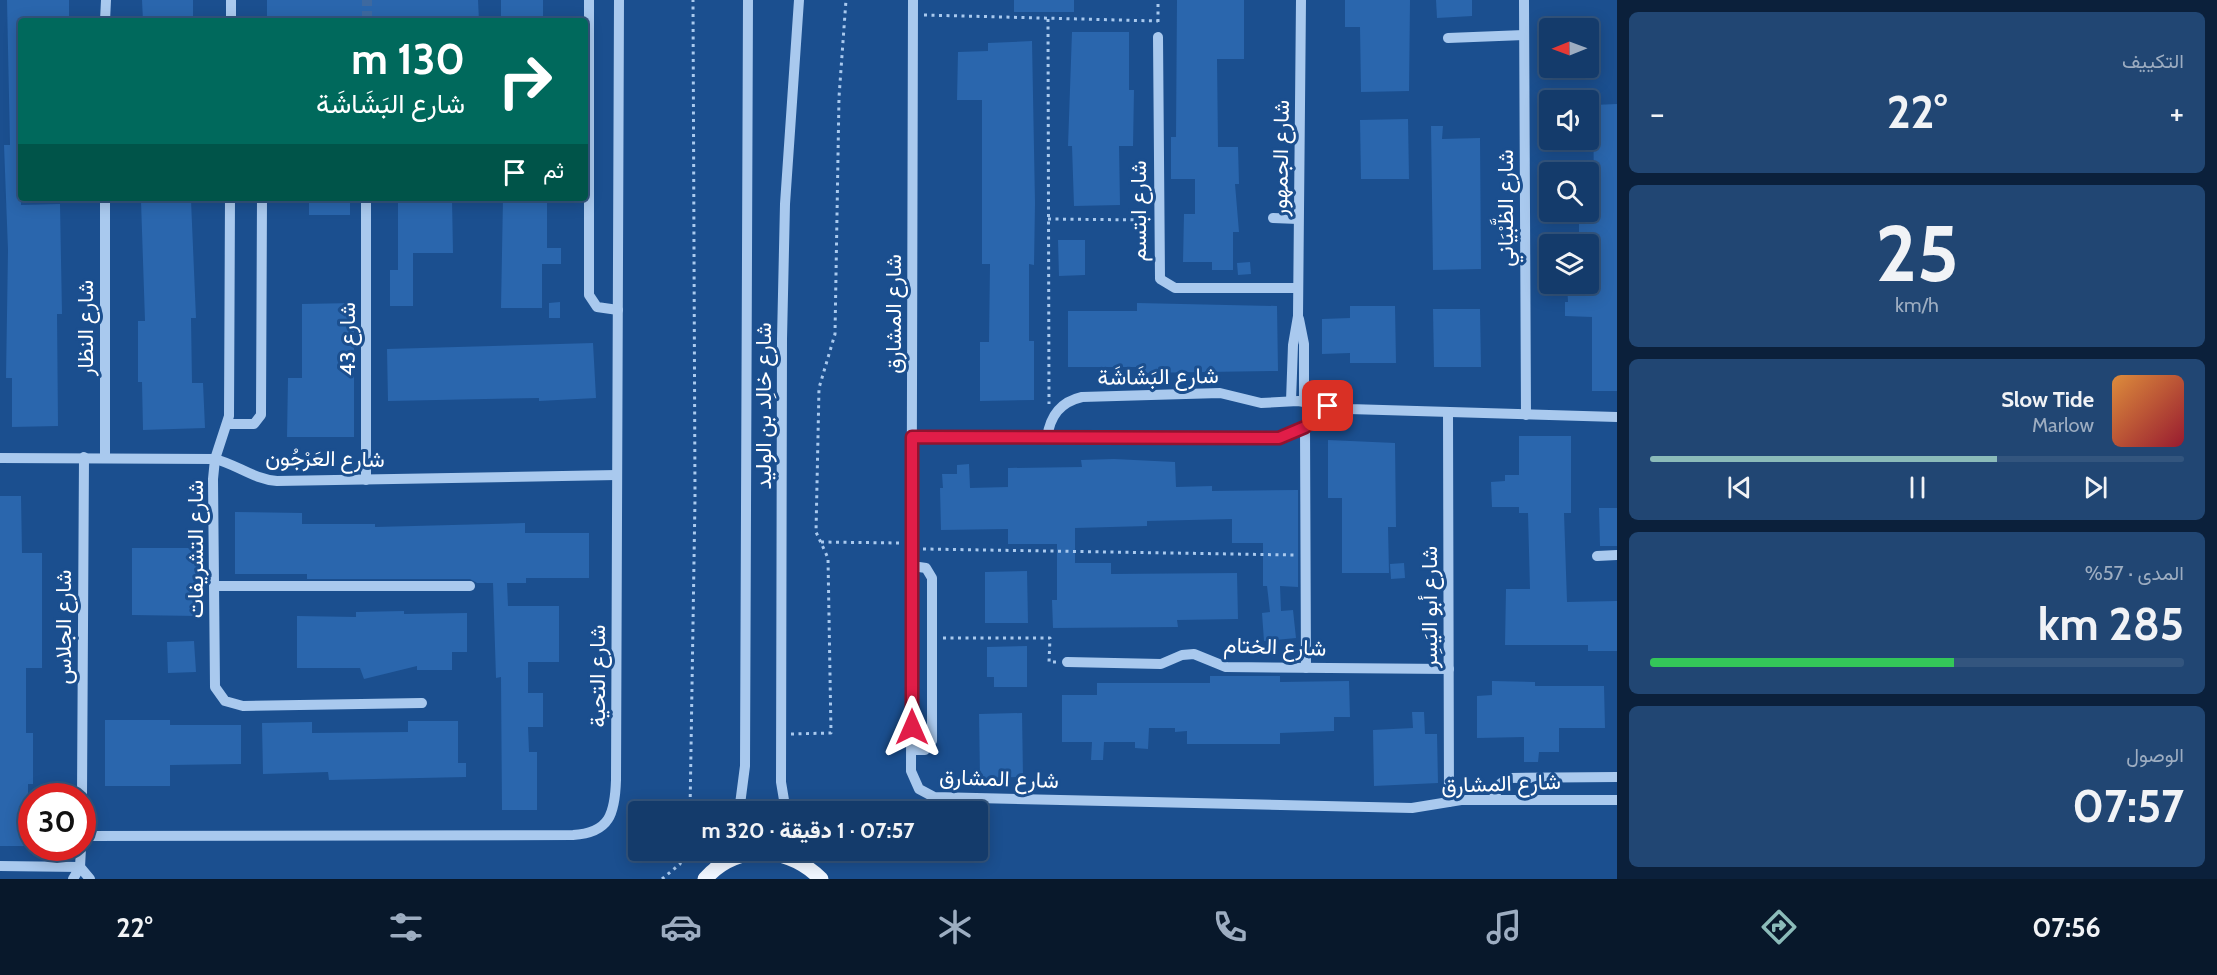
<!DOCTYPE html>
<html lang="ar">
<meta charset="utf-8">
<style>
body{margin:0;font-family:Cabin,Vazirmatn,sans-serif;background:#214673;color:#f1f3f6;direction:rtl;height:100vh;display:flex;flex-direction:column;font-size:22px;white-space:nowrap}
*{box-sizing:border-box;margin:0}
p{font-size:20px;color:#9dadc1}
.icon{flex:none;width:33px;height:33px;fill:none;stroke:currentColor;stroke-width:2;stroke-linecap:round;stroke-linejoin:round}
.map{position:relative;flex:1;overflow:hidden;direction:ltr}
.details{display:flex;flex-direction:column;gap:12px;padding:12px;background:#0b203b;width:600px}
.details>*{flex:none}
.hud{position:absolute;left:18px;top:18px;width:570px;height:183px;border-radius:6px;box-shadow:0 3px 15px #0003,0 0 0 2px #33557e;direction:rtl;background:#00695c;color:#fff;overflow:hidden}
.needle{width:39px;rotate:269deg}
.controls{position:absolute;left:1539px;top:18px;display:grid;gap:12px}
.controls a{display:grid;place-items:center;width:60px;height:60px;border-radius:6px;background:#143b6b;box-shadow:0 3px 15px #0003,0 0 0 2px #33557e;font-size:30px}
.speed{position:absolute;left:18px;top:783px;display:flex;gap:12px;font-size:30px;font-weight:700;text-align:center}
.speed>*{display:grid;place-content:center;width:78px;height:78px;border-radius:50%;background:#143b6b;box-shadow:0 3px 15px #0003,0 0 0 2px #33557e;line-height:1}
.speed .limit{border:9px solid #d22;background:#fff;color:#111}
.pin{position:absolute;display:grid;place-items:center;width:51px;height:51px;color:#fff;margin:-26px;border-radius:12px;box-shadow:0 3px 9px #0006}
.me{position:absolute;width:66px;margin:-33px;rotate:0deg;stroke-linejoin:round;filter:drop-shadow(0 0 4px #0008)}
.turn{display:flex;align-items:center;gap:21px;height:126px;padding:0 24px;font-size:27px}
.turn .icon{width:78px;height:78px;stroke-width:2.5}
.turn b{display:block;font-size:42px;line-height:51px}
.then{display:flex;align-items:center;height:57px;padding:0 24px;background:#0003;gap:12px;font-size:22px}
.big{font-size:45px;font-weight:800;line-height:1.1}
.details .card{flex:1;display:flex;flex-direction:column;justify-content:center;gap:9px;min-width:0;padding:0 21px;border-radius:9px;background:#214673}
.details .dial{align-items:center;gap:0}
.dial b{font-size:78px;line-height:1}
.song{display:flex;align-items:center;gap:18px}
.cover{width:72px;height:72px;border-radius:9px;background:linear-gradient(135deg,hsl(30 70% 55%),hsl(350 70% 35%))}
.played{height:6px;border-radius:3px;background:linear-gradient(90deg,#8bbbb9 65%,#33557e 65%)}
.keys{display:flex;justify-content:space-around;direction:ltr}
.heat{display:flex;justify-content:space-between;align-items:center;font-size:33px;direction:ltr}
.charge{height:9px;border-radius:4px;background:linear-gradient(90deg,#34c759 57%,#33557e 0)}
.trip{position:absolute;left:628px;top:801px;width:360px;height:60px;border-radius:6px;background:#143b6b;box-shadow:0 3px 15px #0003,0 0 0 2px #33557e;font-weight:800;line-height:60px;text-align:center;direction:rtl}
.tabs{display:flex;height:96px;justify-content:space-around;align-items:center;background:#08182b;color:#9dadc1}
.tabs .icon{width:42px;height:42px}
.tabs .active{color:#8bbbb9}
.tabs b{font-size:27px;color:#f1f3f6}
main{display:flex;flex:1;min-height:0}
.map>svg:first-child{display:block}
.building{fill:#2a66ad}
.lines{fill:none;stroke-linecap:round;stroke-linejoin:round}
.minor-tunnel{stroke:#3d69a0;stroke-width:10;stroke-dasharray:10 5;stroke-linecap:butt}
.path{stroke:#a9c9ee;stroke-width:3;stroke-dasharray:3 4.5;stroke-linecap:butt}
.minor{stroke:#a9c9ee;stroke-width:10}
.major{stroke:#f0f6ff;stroke-width:15}
.route-casing{stroke:#92132f;stroke-width:15}
.route{stroke:#e11d48;stroke-width:10}
.labels{text-anchor:middle;stroke-width:6;stroke-linejoin:round;paint-order:stroke}
.street-label{font-size:22px;fill:#fff;stroke:#1b4f8f}
</style>
<main>
<section class="details">
<div class="card"><p>التكييف</p>
<div class="heat"><a>−</a><b class="big">22°</b><a>+</a></div>
</div>
<div class="card dial"><b>25</b><p>km/h</p></div>
<div class="card">
<div class="song"><i class="cover"></i><div><b>Slow Tide</b><p>Marlow</p></div></div>
<div class="played"></div>
<div class="keys"><svg class="icon" aria-label="previous" viewBox="0 0 24 24"><path d="M18 5L8 12l10 7zM5 5v14"/></svg><svg class="icon" aria-label="pause" viewBox="0 0 24 24"><path d="M8 5v14M16 5v14"/></svg><svg class="icon" aria-label="next" viewBox="0 0 24 24"><path d="M6 5l10 7-10 7zM19 5v14"/></svg></div>
</div>
<div class="card"><p>المدى · 57%</p><b class="big">285 km</b><div class="charge"></div></div>
<div class="card"><p>الوصول</p><b class="big">07:57</b></div>
</section>
<div class="map">
<svg width="1617" height="879" viewBox="0 0 1617 879">
<rect width="100%" height="100%" fill="#1b4f8f"/>
<g class="building">
<path d="M7,0H69V21H21V205L60,204L62,314H57L58,426L12,427V378H6L8,250L4,145H10Z"/>
<path d="M142,0H193V21H143Z"/>
<path d="M267,0H478L479,21H267Z"/>
<rect x="501" y="0" width="42" height="19"/>
<rect x="1014" y="0" width="60" height="12"/>
<path d="M1177,0H1244V59H1217L1218,147H1238L1239,184H1235L1239,232H1233V270H1212V262H1183L1184,214H1195V179H1171V137H1176Z"/>
<path d="M1345,0H1410L1409,91L1361,92L1360,27H1345Z"/>
<path d="M1436,0H1472V16L1437,18Z"/>
<path d="M1072,32H1129V90H1134L1133,146H1119L1120,205L1074,206L1072,146H1068Z"/>
<path d="M1032,41L1035,203L1034,265L1029,264V341H1034V400L980,401V342H989L990,264H982V100H957L958,52L988,51V43Z"/>
<path d="M1617,104V391H1592V317L1565,316V302H1568L1567,284H1594V250H1588V244H1579V212H1588V185H1594L1593,105Z"/>
<path d="M1408,119L1409,179H1361L1360,120Z"/>
<path d="M1431,126H1443L1442,139L1480,138L1481,269L1433,270Z"/>
<path d="M146,198L191,200L196,318H191L192,383H203L205,428L143,430L142,382H138V321H145L141,201L146,200Z"/>
<rect x="309" y="198" width="41" height="17"/>
<path d="M503,198H547V248H561V264H542V308H501Z"/>
<path d="M398,199H452L453,253H413V306H390V270H398Z"/>
<path d="M1058,240H1085V275L1059,276Z"/>
<path d="M1250,262L1251,274L1238,275L1237,263Z"/>
<path d="M560,302V318H549V303Z"/>
<path d="M354,303V437H287L288,378H302V304Z"/>
<path d="M1137,303L1277,306L1278,371L1137,373V367H1068V311H1137Z"/>
<path d="M1350,306H1395L1396,363H1350V353L1322,354V319L1350,318Z"/>
<path d="M1433,309H1480L1481,367H1434Z"/>
<path d="M593,343L596,398L539,401V398L388,401L387,349Z"/>
<path d="M1519,436H1571V513H1564L1567,602L1617,601V651H1588V645H1505L1506,589H1530L1528,513H1519V507H1492L1491,482L1505,481V475H1519Z"/>
<path d="M1328,440L1395,443L1396,527H1388L1389,573H1342V498H1328Z"/>
<path d="M1114,459L1175,462L1176,487L1212,486V491L1298,490V587L1280,586L1281,611L1293,610L1296,638L1264,641L1262,613L1270,612L1267,586H1263V543H1232V519L1147,521V526L1075,528V563H1111V574L1237,573L1238,619L1177,620L1178,627L1053,628L1052,600H1057V544H1008V529L941,530L940,488H943L942,474H957V465L969,464L970,488L1008,487V468L1082,467L1081,460Z"/>
<path d="M0,496H21L22,553H42V668H26V733H33V784H28V846H0Z"/>
<path d="M1599,508H1617V546H1600Z"/>
<path d="M235,512L302,513V524H375V527L525,523V533H589V578H526V583H507L508,606H559V662H528V693H543V727H528L529,752H537V810H502L501,677L496,678L493,583H477L470,579H307V574H235Z"/>
<path d="M132,548H198V616L132,615Z"/>
<path d="M1404,563L1405,578L1391,579L1390,564Z"/>
<path d="M1027,571L1028,623H985V572Z"/>
<path d="M404,611V614L467,613V652H452V670H417V666L364,679L360,668H297V616L356,617V612Z"/>
<path d="M194,641L196,672L168,673L167,642Z"/>
<path d="M1027,646V687H994V677H987V647Z"/>
<path d="M1210,676H1280V682L1349,681L1350,717H1334V731L1280,733V744H1187V731L1175,732V728H1149L1148,749L1135,748V742H1104L1103,760H1091L1092,742H1062V695H1097V683H1210Z"/>
<path d="M1492,681L1535,682V686H1604L1605,728H1559V752H1539L1538,762H1524V737L1477,738V696L1492,695Z"/>
<path d="M1412,712H1424L1425,734H1437L1438,783L1374,786L1373,730L1413,728Z"/>
<path d="M1022,713L1023,777L980,778L979,714Z"/>
<path d="M105,720H170V725H241V764L170,765V786H105Z"/>
<path d="M408,721H458V763H466V777L329,780L328,772L263,774L262,723L312,722V733L408,732Z"/>
</g>
<g class="lines">
<path class="minor-tunnel" d="M367,21V0"/>
<g class="path">
<path d="M924,15L1158,21"/>
<path d="M1048,19L1049,404"/>
<path d="M1158,22V0"/>
<path d="M1048,219L1148,220"/>
<path d="M821,542L900,543"/>
<path d="M923,549L1294,555"/>
<path d="M943,638H1050L1049,662H1056"/>
<path d="M791,734L831,733L828,558L816,532L819,388L835,334L839,97L846,0"/>
<path d="M690,812L695,498L693,0"/>
<path d="M662,879L680,864L685,850"/>
</g>
<g class="minor">
<path d="M589,0V295L597,307L618,310"/>
<path d="M913,0L911,771L919,789L934,797L1412,808L1461,800H1617"/>
<path d="M1524,0L1526,415"/>
<path d="M105,21L106,0"/>
<path d="M231,21V0"/>
<path d="M1158,37L1160,279L1175,288H1298"/>
<path d="M1448,38L1524,35"/>
<path d="M230,198L229,416L215,459L213,479L215,687L225,701L243,706L422,703"/>
<path d="M1273,218L1298,219"/>
<path d="M1299,319L1304,344V402"/>
<path d="M1291,401L1293,345L1298,316L1301,0"/>
<path d="M1448,413L1449,802"/>
<path d="M228,424H254L261,415L262,198"/>
<path d="M1305,427L1306,668"/>
<path d="M912,437L1279,438L1305,427L1328,406"/>
<path d="M1047,438C1050,416 1060,402 1082,397L1220,393L1261,403L1298,401L1349,409L1617,417"/>
<path d="M105,457V198"/>
<path d="M0,458L215,459C238,465 253,479 277,481L617,475"/>
<path d="M366,480V198"/>
<path d="M1597,556L1617,555"/>
<path d="M215,586H470"/>
<path d="M1067,662L1161,664L1182,655L1194,654L1226,667L1449,669"/>
<path d="M912,750H925L932,741V578L926,568L912,566"/>
<path d="M82,796L84,457"/>
<path d="M1493,799L1501,783L1510,778L1617,777"/>
<path d="M739,812L745,766L748,0"/>
<path d="M786,812L781,782L782,339L785,204L799,0"/>
<path d="M82,836L573,835C610,833 615,813 616,780L619,0"/>
<path d="M801,850L809,868"/>
<path d="M0,866L80,867"/>
<path d="M80,867L90,879"/>
<path d="M713,869L723,850"/>
<path d="M73,879L80,867L81,848"/>
</g>
<path class="major" d="M705,879C737,843 788,846 821,879"/>
</g>
<g class="lines">
<defs>
<path id="route" d="M912,727V437L1279,438L1305,427L1328,406"/>
</defs>
<use href="#route" class="route-casing"/>
<use href="#route" class="route"/>
</g>
<g class="labels">
<g class="street-label">
<text transform="translate(1280 158) rotate(-89)" y="8">شارع الجمهور</text>
<text transform="translate(1505 208) rotate(-90)" y="8">شارع الظَّبْيَاني</text>
<text transform="translate(1138 211) rotate(-90)" y="8">شارع ابتسم</text>
<text transform="translate(893 314) rotate(-90)" y="8">شارع المشارق</text>
<text transform="translate(85 328) rotate(-90)" y="8">شارع النظار</text>
<text transform="translate(347 339) rotate(-90)" y="8">شارع 43</text>
<text transform="translate(1158 376) rotate(-1)" y="8">شارع البَشَاشَة</text>
<text transform="translate(763 406) rotate(-90)" y="8">شارع خالِد بن الوليد</text>
<text transform="translate(325 458) rotate(1)" y="8">شارع العَرْجُون</text>
<text transform="translate(195 549) rotate(-90)" y="8">شارع التشريفات</text>
<text transform="translate(1429 607) rotate(-90)" y="8">شارع أبو اليَسِر</text>
<text transform="translate(63 627) rotate(-90)" y="8">شارع الجلاس</text>
<text transform="translate(1275 646) rotate(2)" y="8">شارع الختام</text>
<text transform="translate(597 676) rotate(-90)" y="8">شارع التحية</text>
<text transform="translate(999 778) rotate(2)" y="8">شارع المشارق</text>
<text transform="translate(1501 783) rotate(-2)" y="8">شارع المشارق</text>
</g>
</g>
</svg>
<div class="controls">
<a><svg class="needle" viewBox="-14 -14 28 28"><path d="M0-13l5 13h-10z" fill="#e53935"/><path d="M0 13l5-13h-10z" fill="#9dadc1"/></svg></a>
<a><svg class="icon" aria-label="sound" viewBox="0 0 24 24"><path d="M4 9h4l5-4v14l-5-4H4zM17 9q2 3 0 6"/></svg></a>
<a><svg class="icon" aria-label="search" viewBox="0 0 24 24"><circle cx="10" cy="10" r="6"/><path d="M15 15l6 6"/></svg></a>
<a><svg class="icon" aria-label="layers" viewBox="0 0 24 24"><path d="M12 4l9 5-9 5-9-5zM3 14l9 5 9-5"/></svg></a>
</div>
<div class="speed"><div class="limit">30</div></div>
<div class="pin" style="left:1328px;top:406px;background:#d93025"><svg class="icon" aria-label="arrive" viewBox="0 0 24 24"><path d="M6 21V4h12l-3 4 3 4H6"/></svg></div>
<svg class="me" style="left:912px;top:727px" viewBox="-20 -20 40 40"><path d="M0-17L14 15 0 8-14 15z" fill="#e11d48" stroke="#fff" stroke-width="4"/></svg>
<div class="trip">07:57 · 1 دقيقة · 320 m</div>
<div class="hud">
<div class="turn"><svg class="icon" aria-label="right" viewBox="0 0 24 24"><path d="M7 20v-9h11M14 6l5 5-5 5"/></svg><div><b>130 m</b>شارع البَشَاشَة</div></div>
<div class="then">ثم<svg class="icon" aria-label="arrive" viewBox="0 0 24 24"><path d="M6 21V4h12l-3 4 3 4H6"/></svg></div>
</div>
</div>
</main>
<nav class="tabs">
<b>07:56</b>
<svg class="icon active" aria-label="directions" viewBox="0 0 24 24"><path d="M12 3l9 9-9 9-9-9zM9 14v-3h6M13 9l2 2-2 2"/></svg>
<svg class="icon" aria-label="music" viewBox="0 0 24 24"><path d="M9 18V5l10-2v13"/><circle cx="6" cy="18" r="3"/><circle cx="16" cy="16" r="3"/></svg>
<svg class="icon" aria-label="phone" viewBox="0 0 24 24"><path d="M5 4h4l2 5-3 2q2 4 5 5l2-3 5 2v4C11 20 4 13 5 4z"/></svg>
<svg class="icon" aria-label="climate" viewBox="0 0 24 24"><path d="M12 3v18M4 7l16 10M4 17L20 7"/></svg>
<svg class="icon" aria-label="car" viewBox="0 0 24 24"><path d="M5 17H2v-5l4-1 3-4h7l3 4 3 1v5h-3M9 17h6M6 11h13"/><circle cx="7" cy="17" r="2"/><circle cx="17" cy="17" r="2"/></svg>
<svg class="icon" aria-label="filters" viewBox="0 0 24 24"><path d="M4 7h16M4 17h16"/><circle cx="9" cy="7" r="2"/><circle cx="15" cy="17" r="2"/></svg>
<b>22°</b>
</nav>
